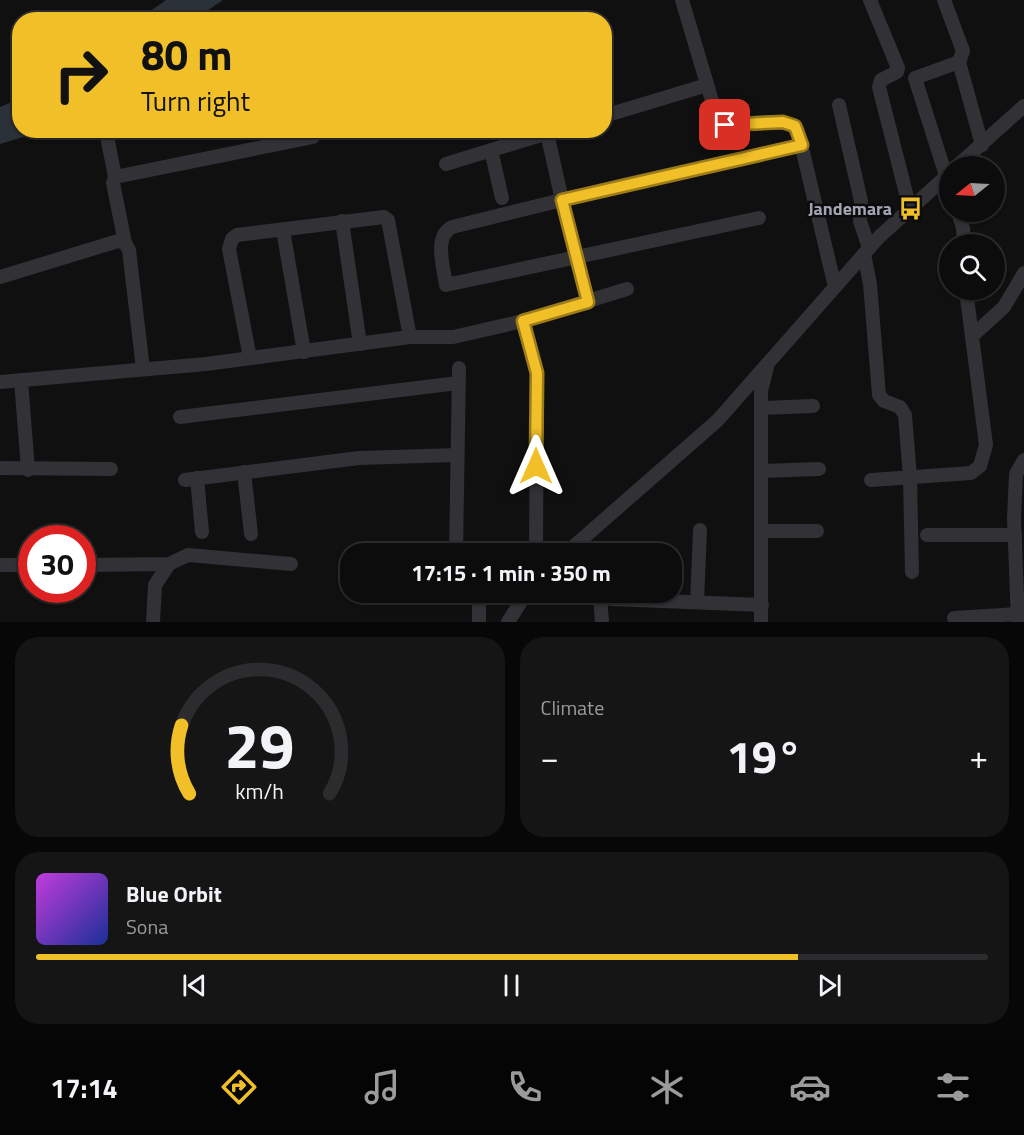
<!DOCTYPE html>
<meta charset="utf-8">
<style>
body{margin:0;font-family:"Titillium Web",sans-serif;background:#151516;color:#f1f3f6;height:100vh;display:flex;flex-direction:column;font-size:22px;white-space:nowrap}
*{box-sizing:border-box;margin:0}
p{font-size:20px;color:#9a9b9d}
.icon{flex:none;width:33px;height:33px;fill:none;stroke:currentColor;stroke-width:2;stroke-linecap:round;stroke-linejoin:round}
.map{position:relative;height:622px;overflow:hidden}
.panel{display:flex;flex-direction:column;gap:15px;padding:15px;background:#070707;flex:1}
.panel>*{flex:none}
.top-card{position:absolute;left:12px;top:12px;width:600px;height:126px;border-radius:24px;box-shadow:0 2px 4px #0004,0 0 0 2px #2c2c2e;background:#f1c028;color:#111;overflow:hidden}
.needle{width:39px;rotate:252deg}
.fabs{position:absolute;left:939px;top:156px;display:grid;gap:12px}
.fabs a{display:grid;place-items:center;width:66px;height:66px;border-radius:50%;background:#0c0c0d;box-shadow:0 2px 4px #0004,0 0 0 2px #2c2c2e;font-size:30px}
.speed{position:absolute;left:18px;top:525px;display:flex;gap:12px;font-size:30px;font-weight:700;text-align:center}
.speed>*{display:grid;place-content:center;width:78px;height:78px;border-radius:50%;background:#0c0c0d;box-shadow:0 2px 4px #0004,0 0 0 2px #2c2c2e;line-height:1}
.speed .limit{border:9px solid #d22;background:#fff;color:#111}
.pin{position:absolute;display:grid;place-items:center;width:51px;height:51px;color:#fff;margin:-26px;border-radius:12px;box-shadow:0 3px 9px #0006}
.me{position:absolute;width:66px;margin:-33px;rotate:0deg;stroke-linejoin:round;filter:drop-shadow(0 0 4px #0008)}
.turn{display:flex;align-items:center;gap:21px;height:126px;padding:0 30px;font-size:27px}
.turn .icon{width:78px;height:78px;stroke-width:2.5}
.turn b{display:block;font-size:42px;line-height:51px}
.big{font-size:45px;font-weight:700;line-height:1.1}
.panel .widget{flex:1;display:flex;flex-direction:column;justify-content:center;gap:9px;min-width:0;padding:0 21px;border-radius:24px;background:#151516}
.panel .dial{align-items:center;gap:0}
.dial svg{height:156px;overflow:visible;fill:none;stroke:#2c2c2e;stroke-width:7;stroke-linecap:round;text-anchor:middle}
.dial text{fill:#f1f3f6;stroke:none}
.song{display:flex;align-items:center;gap:18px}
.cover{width:72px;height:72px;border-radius:9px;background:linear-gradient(135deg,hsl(290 70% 55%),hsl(230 70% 35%))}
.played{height:6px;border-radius:3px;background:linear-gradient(90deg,#f1c028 80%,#2c2c2e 80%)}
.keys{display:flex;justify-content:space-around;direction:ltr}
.heat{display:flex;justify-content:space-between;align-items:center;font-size:33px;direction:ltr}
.panel .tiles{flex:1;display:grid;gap:15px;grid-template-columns:1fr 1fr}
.widget:last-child{grid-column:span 2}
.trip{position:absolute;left:340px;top:543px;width:342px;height:60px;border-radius:24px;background:#0c0c0d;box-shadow:0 2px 4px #0004,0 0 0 2px #2c2c2e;font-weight:700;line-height:60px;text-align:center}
.dock{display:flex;height:96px;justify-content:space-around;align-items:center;background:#050505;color:#9a9b9d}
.dock .icon{width:42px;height:42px}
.dock .on{color:#f1c028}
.dock b{font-size:27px;color:#f1f3f6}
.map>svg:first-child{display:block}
.water{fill:#2a3139}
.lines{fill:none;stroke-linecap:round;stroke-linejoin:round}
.minor{stroke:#313136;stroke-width:14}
.route-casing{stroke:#9d7d1a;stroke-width:15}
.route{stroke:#f1c028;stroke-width:10}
.labels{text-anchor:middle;stroke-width:5;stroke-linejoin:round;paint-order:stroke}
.poi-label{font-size:18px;font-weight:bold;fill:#a1a5b2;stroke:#0b0b0c;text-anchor:end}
</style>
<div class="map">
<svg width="1024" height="622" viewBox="0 0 1024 622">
<rect width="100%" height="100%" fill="#101011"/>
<g class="water">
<path d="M166,0H223L195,19H139Z"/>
<path d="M19,99L20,130L37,131L30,135L0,144V107Z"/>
</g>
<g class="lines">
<g class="minor">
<path d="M682,0L718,121L725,125C742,124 789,116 798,131L835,287"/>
<path d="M870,0L898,68L897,72L881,80L879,87L910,209"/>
<path d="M944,0L963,51L959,62"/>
<path d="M839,105L861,201L860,221L869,248"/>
<path d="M604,116L707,85"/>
<path d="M106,131L115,177"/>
<path d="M547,133L562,200L588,301"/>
<path d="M491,150L502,198"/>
<path d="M446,164L554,131"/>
<path d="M957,166L1024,106"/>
<path d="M948,182L915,78L959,62L982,145"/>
<path d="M958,212L963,228L964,244"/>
<path d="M759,218L446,285C444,268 433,237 452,227L631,183L802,145"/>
<path d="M342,221L360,344"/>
<path d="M283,230L304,352"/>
<path d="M125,243L113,183L115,177L313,137"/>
<path d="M864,254L870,284L879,395L884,401L900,407L905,415L910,477L912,572"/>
<path d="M0,277L118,241L125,243L129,250L143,369"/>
<path d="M523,321L627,289"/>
<path d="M972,336L1004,307L1024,273"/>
<path d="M250,358L229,249L232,239L237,235L384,217L388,220L410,337"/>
<path d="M21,380L28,470"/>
<path d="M0,382L206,364L410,337H453L523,321L537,373L536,554"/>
<path d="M761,408L813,406"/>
<path d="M180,417L458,383"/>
<path d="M0,468L111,469"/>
<path d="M761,471L819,469"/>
<path d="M244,472L251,534"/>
<path d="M197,478L202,532"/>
<path d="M185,480L359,458L457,455"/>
<path d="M871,480L971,473L980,466L986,445L966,290"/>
<path d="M762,531H817"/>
<path d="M927,535H1015"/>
<path d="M456,554L459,368"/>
<path d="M565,554L718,420L879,237L950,173"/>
<path d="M0,565H32"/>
<path d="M82,565L169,564L188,555L291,564"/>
<path d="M477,592L479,598V622"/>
<path d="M600,596L602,622"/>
<path d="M611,599L762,605"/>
<path d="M697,602L700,530"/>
<path d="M954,618L1018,614"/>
<path d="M153,622L155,585L169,564"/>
<path d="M508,622L527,592"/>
<path d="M761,622V391L767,367"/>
<path d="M1018,622L1014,518L1016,474L1024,460"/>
</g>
</g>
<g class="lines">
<defs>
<path id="route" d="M536,466L537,373L523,321L588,302L562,200L802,145L795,126L783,122L725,125"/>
</defs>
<use href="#route" class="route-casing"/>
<use href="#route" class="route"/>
</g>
<defs>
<symbol id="bus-bare" viewBox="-9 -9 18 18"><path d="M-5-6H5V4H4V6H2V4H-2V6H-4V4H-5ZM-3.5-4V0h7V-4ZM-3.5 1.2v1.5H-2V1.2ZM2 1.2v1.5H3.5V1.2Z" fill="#f1c028" stroke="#0b0b0c" stroke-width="2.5" paint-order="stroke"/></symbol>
</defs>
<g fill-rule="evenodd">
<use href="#bus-bare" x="894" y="192" width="33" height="33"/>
</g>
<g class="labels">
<g class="poi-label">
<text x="892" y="215">Jandemara</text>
</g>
</g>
</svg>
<div class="fabs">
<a><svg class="needle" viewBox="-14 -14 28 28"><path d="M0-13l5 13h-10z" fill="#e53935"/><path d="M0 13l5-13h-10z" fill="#9a9b9d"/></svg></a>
<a><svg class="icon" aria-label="search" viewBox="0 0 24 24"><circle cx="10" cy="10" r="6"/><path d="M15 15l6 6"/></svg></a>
</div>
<div class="speed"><div class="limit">30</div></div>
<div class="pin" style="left:725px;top:125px;background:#d93025"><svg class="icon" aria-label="arrive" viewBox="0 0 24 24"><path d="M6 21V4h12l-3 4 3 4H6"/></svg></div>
<svg class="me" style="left:536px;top:466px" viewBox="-20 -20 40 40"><path d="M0-17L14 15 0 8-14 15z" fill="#f1c028" stroke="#fff" stroke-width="4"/></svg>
<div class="trip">17:15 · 1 min · 350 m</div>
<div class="top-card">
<div class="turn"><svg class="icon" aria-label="right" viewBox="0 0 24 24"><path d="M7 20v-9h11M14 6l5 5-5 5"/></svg><div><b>80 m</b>Turn right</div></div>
</div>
</div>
<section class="panel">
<div class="tiles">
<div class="widget dial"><svg viewBox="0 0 100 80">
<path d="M14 69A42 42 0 1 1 86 69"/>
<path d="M14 69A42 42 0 0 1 10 34" stroke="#f1c028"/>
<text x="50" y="56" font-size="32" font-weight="700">29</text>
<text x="50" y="72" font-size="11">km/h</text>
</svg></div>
<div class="widget"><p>Climate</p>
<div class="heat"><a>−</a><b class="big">19°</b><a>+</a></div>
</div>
<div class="widget">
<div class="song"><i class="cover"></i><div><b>Blue Orbit</b><p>Sona</p></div></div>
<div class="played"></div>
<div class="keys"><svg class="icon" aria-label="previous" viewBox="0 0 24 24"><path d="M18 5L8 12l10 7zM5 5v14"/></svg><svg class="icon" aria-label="pause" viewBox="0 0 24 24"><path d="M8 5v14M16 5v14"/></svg><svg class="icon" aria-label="next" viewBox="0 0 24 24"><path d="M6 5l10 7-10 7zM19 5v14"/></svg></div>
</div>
</div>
</section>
<nav class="dock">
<b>17:14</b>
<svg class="icon on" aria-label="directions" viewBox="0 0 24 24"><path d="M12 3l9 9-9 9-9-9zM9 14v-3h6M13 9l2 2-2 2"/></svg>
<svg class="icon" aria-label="music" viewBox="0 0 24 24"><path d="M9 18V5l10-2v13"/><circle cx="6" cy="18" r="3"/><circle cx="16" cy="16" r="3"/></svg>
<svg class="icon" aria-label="phone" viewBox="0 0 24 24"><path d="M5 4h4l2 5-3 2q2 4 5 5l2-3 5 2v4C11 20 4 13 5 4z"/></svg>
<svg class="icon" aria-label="climate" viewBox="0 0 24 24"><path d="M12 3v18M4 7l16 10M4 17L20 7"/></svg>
<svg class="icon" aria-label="car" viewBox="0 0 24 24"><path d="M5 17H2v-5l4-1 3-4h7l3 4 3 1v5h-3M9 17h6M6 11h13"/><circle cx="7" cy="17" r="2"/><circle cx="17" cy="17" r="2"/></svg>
<svg class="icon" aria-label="filters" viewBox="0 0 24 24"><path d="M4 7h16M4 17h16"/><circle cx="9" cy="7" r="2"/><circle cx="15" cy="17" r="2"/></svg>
</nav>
